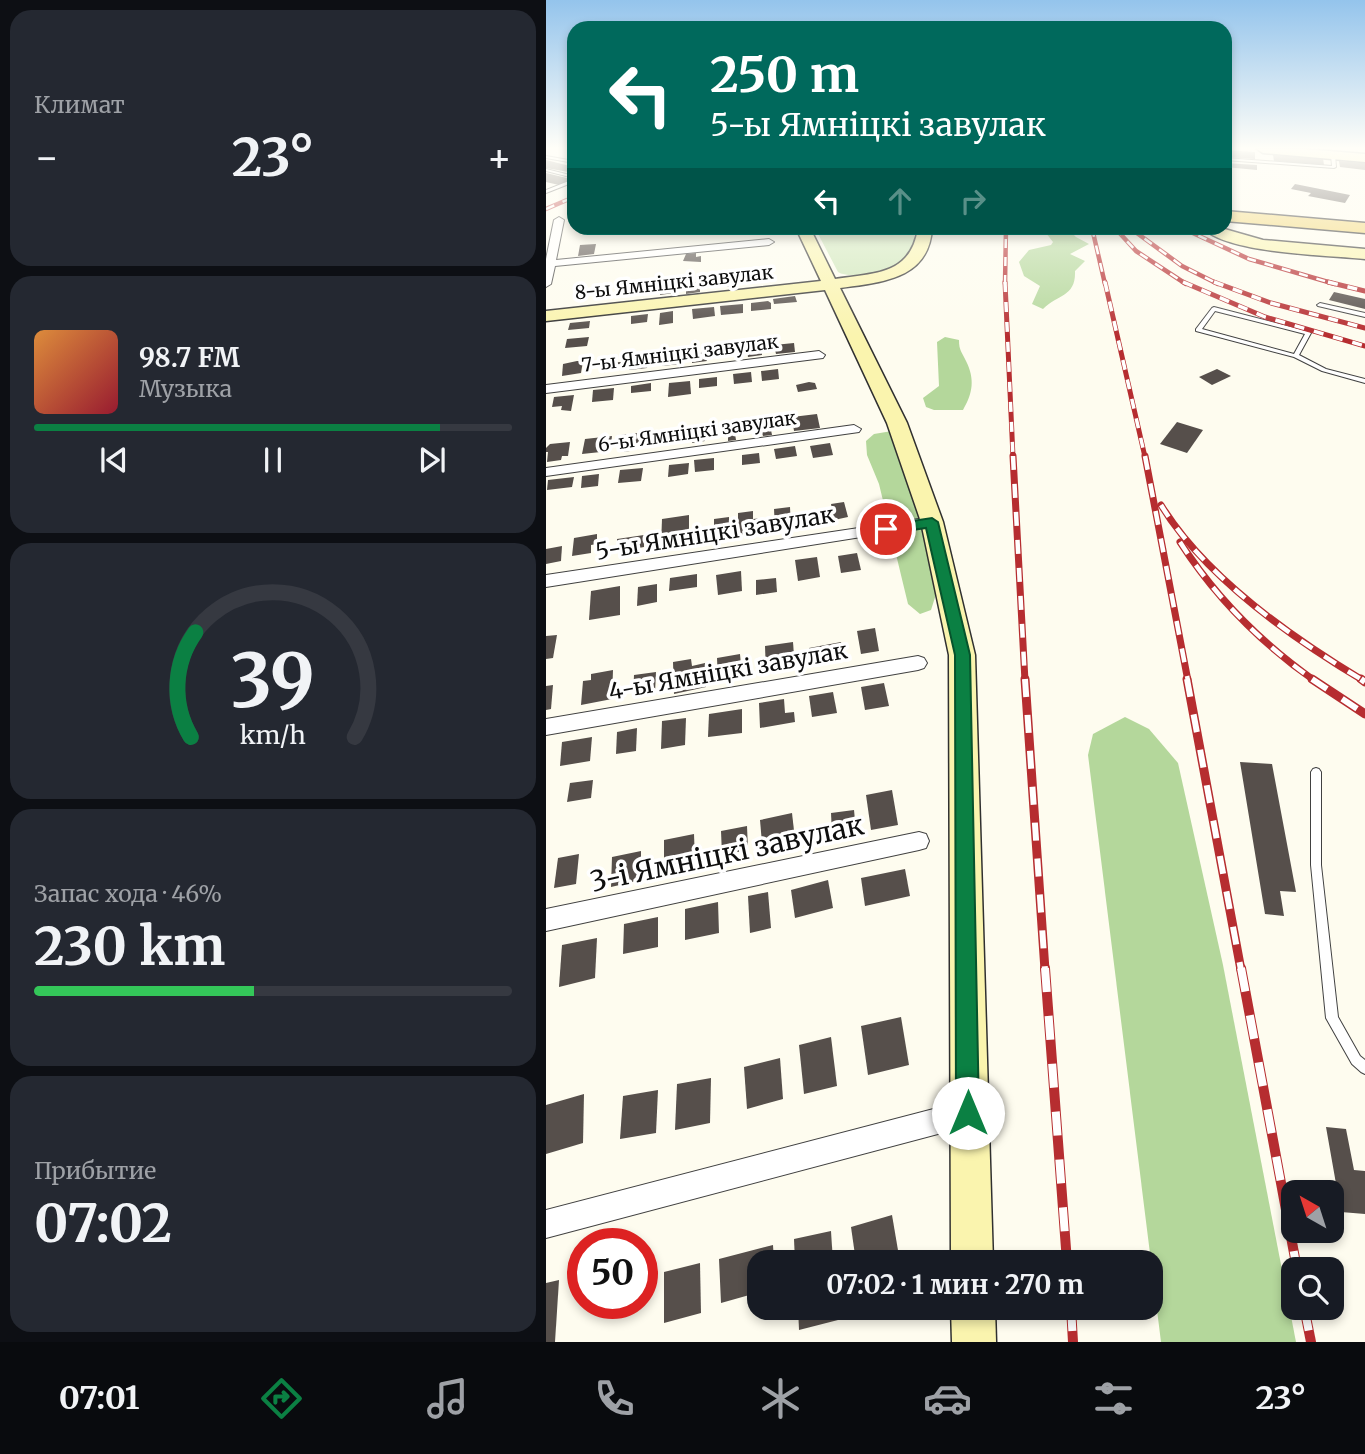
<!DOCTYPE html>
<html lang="ru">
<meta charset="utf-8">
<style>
body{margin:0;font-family:Merriweather,serif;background:#242831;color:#f1f3f6;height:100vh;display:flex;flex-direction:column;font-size:26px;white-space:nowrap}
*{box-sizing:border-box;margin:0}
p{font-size:23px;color:#9ea1a6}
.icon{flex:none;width:38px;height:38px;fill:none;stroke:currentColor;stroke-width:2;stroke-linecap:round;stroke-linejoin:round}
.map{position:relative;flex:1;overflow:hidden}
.side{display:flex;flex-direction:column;gap:10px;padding:10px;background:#0d0f14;width:546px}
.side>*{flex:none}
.hud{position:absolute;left:21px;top:21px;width:665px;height:214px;border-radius:21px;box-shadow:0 4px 10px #0003;background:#00695c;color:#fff;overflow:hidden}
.needle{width:46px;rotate:321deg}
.tools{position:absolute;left:735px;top:1180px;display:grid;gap:14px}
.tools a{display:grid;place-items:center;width:63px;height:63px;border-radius:14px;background:#171b24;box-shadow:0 4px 10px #0003;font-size:35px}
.speed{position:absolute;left:21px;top:1228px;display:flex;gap:14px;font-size:35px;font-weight:700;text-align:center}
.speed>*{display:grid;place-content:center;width:91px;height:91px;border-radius:50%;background:#171b24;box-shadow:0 4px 10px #0003;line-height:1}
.speed .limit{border:10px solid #d22;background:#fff;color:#111}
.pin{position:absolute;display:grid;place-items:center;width:60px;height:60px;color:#fff;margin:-30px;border:4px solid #fff;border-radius:50%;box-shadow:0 2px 7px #0007}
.me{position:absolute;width:77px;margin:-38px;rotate:0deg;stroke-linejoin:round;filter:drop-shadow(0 0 5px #0008)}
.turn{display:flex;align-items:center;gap:24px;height:147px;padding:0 28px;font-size:32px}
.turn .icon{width:91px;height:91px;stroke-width:2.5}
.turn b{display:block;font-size:49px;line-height:60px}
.lanes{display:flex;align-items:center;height:66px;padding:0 28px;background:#0003;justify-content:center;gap:35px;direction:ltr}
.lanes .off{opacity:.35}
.big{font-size:52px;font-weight:700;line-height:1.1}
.side .card{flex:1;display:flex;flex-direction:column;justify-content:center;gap:10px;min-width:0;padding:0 24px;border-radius:21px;background:#242831}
.side .dial{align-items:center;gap:0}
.dial svg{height:182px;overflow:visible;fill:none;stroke:#363941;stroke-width:7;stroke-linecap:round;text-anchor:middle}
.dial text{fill:#f1f3f6;stroke:none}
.song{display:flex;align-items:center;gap:21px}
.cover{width:84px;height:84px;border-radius:10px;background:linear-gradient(135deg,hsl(30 70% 55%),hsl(350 70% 35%))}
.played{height:7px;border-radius:4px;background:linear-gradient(90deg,#0b8043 85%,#363941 85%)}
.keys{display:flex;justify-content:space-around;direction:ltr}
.heat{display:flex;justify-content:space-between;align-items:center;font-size:38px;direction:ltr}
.charge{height:10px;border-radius:5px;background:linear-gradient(90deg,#34c759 46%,#363941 0)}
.trip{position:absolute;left:201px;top:1250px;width:416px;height:70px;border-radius:21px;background:#171b24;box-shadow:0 4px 10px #0003;font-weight:700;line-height:70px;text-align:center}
.menu{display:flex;height:112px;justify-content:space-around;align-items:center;background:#090b0e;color:#9ea1a6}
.menu .icon{width:49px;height:49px}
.menu .active{color:#0b8043}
.menu b{font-size:32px;color:#f1f3f6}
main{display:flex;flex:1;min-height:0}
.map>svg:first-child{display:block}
.green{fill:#d0e7bb}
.forest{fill:#b4d79b}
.building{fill:#564f4b}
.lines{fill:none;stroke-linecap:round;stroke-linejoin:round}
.lane-casing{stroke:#414141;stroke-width:2}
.street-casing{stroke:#414141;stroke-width:2}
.secondary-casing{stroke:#303030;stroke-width:3}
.primary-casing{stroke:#1f1f1f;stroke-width:3}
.lane{fill:#fff;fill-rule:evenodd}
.street{fill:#fff;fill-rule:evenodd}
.secondary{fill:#faf4ae;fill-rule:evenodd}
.primary{fill:#f1d46d;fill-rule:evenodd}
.rail-far4-casing{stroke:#b62d30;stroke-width:4.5}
.rail-far3-casing{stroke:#b62d30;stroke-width:5}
.rail-far2-casing{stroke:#b62d30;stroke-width:7}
.rail-far1-casing{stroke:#b62d30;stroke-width:9}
.rail-casing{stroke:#b62d30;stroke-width:10}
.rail-far4{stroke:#fff;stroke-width:2.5;stroke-dasharray:9;stroke-linecap:butt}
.rail-far3{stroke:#fff;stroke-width:3.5;stroke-dasharray:10;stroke-linecap:butt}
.rail-far2{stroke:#fff;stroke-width:4.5;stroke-dasharray:14;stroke-linecap:butt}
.rail-far1{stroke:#fff;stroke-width:6;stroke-dasharray:18;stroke-linecap:butt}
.rail{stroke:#fff;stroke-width:8;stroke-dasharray:24;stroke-linecap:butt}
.route{fill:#0b8043;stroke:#07532c;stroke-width:2}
.labels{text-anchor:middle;stroke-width:7;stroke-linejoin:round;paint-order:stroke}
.far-street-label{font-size:19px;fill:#0e0e0e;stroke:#fff}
.street-label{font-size:23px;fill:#0e0e0e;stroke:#fff}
.near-street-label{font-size:28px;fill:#0e0e0e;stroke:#fff}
</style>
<main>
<section class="side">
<div class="card"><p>Климат</p>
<div class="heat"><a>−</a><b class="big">23°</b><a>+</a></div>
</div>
<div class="card">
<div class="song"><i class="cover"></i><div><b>98.7 FM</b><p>Музыка</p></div></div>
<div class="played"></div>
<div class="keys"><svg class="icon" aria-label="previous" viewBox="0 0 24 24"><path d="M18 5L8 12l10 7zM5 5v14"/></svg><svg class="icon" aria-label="pause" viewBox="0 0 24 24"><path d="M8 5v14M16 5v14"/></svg><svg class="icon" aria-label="next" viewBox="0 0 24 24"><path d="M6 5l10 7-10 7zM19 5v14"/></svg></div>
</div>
<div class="card dial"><svg viewBox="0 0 100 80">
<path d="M14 69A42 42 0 1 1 86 69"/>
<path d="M14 69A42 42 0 0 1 16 23" stroke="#0b8043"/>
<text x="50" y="56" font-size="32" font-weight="700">39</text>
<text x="50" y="72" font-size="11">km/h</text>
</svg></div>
<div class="card"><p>Запас хода · 46%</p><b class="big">230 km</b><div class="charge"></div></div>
<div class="card"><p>Прибытие</p><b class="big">07:02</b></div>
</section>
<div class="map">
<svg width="819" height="1342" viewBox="0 0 819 1342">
<rect width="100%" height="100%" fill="#fefcef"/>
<path class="green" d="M269,228H369C368,236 369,247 364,254C353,269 306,281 292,272Z"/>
<g class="forest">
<path d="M496,228H521L530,237L543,244L524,254L539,261L529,271C530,297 512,294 497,309L486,304L494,286L478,276L473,262L483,250L505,245L507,242Z"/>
<path d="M399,337L413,340C413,351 416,352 420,361C429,379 427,393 417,410H388L380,407L377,398L393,386L391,342Z"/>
<path d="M346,431L356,438L392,588L385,610L374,614L362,604L333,484L321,455L320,441L328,434Z"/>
<path d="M579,717L603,729L632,763L677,965L750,1342H615L542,755L547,734Z"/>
</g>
<g class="building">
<path d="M679,150L709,152V159L679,157Z"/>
<path d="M727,155L777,158L778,165L728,161Z"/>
<path d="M0,160L28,167V173L0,168Z"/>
<path d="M793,161L819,163V170L794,167Z"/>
<path d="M679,163L711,165V170L679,167Z"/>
<path d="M0,173L25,179L13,185L0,182Z"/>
<path d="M749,184L804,195L799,203L762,196L765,193L745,189Z"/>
<path d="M50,244L48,254L32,256L34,245Z"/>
<path d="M150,253V257L155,256V262L137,261L140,254Z"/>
<path d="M175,275L176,278L185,277L187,287L168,285L166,276Z"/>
<path d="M154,282V292L140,294V284Z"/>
<path d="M128,284V293L114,295V285Z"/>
<path d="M788,292L819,299V309L783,300Z"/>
<path d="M249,296L251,302L228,304L227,299Z"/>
<path d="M222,301L225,303V309L205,311V303Z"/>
<path d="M197,304V313L175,315L174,306Z"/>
<path d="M168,307L169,316L147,319L146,309Z"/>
<path d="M127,311V323L113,325L114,313Z"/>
<path d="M102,314L101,322L85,324V316Z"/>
<path d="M44,321L43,328L22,330L24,323Z"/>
<path d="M43,337L41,346L19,348L21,339Z"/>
<path d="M248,343L249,352L230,354L228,345Z"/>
<path d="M215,344L216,355L202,357L200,345Z"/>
<path d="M135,351L134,364L116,366L117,353Z"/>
<path d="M160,352L161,361L146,363V354Z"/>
<path d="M102,358L101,368L83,370L84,360Z"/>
<path d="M31,361H37L35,373L16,376L17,364Z"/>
<path d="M75,362L74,369L55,373L57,363Z"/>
<path d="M232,369L233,379L216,381L215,371Z"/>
<path d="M671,369L685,376L666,385L653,377Z"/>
<path d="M205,372L206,382L188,384L187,374Z"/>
<path d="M171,377V386L153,388V379Z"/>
<path d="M144,381L145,394L122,397L123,383Z"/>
<path d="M263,382L269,383L271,389L252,392L250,385Z"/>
<path d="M105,383V391L85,393V386Z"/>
<path d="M68,388L67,400L46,402L47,390Z"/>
<path d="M28,395L25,411L15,410L16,406L6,407L8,397Z"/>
<path d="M271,414L274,428L248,431L246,417Z"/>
<path d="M188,422V425L202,423L203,429H200L201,433L189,434L190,440L182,441V435L177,436L176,424Z"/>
<path d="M631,422L657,430L641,453L614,444Z"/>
<path d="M228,423L230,429L225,430L226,435L217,436L214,426Z"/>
<path d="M163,429V438H159V441L146,443V433Z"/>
<path d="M140,430L135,443L119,445L120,432Z"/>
<path d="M108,431V442L84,445V451L74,452L75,435Z"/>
<path d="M66,436L64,451L36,454L39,439Z"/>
<path d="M24,442L22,456H16L15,460L1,462L2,452H0V448L4,444Z"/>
<path d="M284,443L287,455L267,458L264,446Z"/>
<path d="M249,446L251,456L230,459L228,449Z"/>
<path d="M213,453L214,463L196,465V455Z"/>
<path d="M168,458V470L149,472L148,460Z"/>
<path d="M143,463L142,474L122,477L123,465Z"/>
<path d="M97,468L95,481L72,483L74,470Z"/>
<path d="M53,474L52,486L35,488L36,476Z"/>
<path d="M28,477L26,487L1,490L2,480Z"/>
<path d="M298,502L302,517L288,520L285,504Z"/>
<path d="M244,507L245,527L229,529L228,509Z"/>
<path d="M207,511V519L217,518L218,532L192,535V513Z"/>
<path d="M143,515V542L115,546L116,519Z"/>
<path d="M183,517V535L168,537V519Z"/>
<path d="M51,534V544L45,545V553L26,556L28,538Z"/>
<path d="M98,535V547L71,552V539Z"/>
<path d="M16,546L15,561L0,564V549Z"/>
<path d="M311,553L315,570L295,573L292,556Z"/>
<path d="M271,557L274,577L252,581L249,560Z"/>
<path d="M195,571L196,591L172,595L170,575Z"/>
<path d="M151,574V587L123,591L124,578Z"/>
<path d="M230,578L231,592L210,595V580Z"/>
<path d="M111,584V602L91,606L92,587Z"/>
<path d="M74,586V615L43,620L45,591Z"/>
<path d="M329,628L333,651L315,654L311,631Z"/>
<path d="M11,635L7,658L0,659V636Z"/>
<path d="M247,642L249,669L220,674L219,646Z"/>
<path d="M295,642L299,660L266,666L263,648Z"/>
<path d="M194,654L196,677L172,681L171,658Z"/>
<path d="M145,659L146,666L159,663L160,687L128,694L127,662Z"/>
<path d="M67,670L66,699L35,705L37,681L45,680V674Z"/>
<path d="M110,672L109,693L87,697L88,675Z"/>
<path d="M338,683L343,706L319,710L315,687Z"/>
<path d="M7,685L5,709L0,710V686Z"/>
<path d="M287,692L291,713L266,717L263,696Z"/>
<path d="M238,699L239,713L248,712L249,722L214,728L213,703Z"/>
<path d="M196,709V733L162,737L163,714Z"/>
<path d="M140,718L139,745L115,749L116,721Z"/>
<path d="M91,728L90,751L70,754L71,732Z"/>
<path d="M46,737L44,761L14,766L16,742Z"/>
<path d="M694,762L726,764L750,892L734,891L738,916L719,914Z"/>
<path d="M47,780L45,798L21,802L24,783Z"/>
<path d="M346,790L352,825L325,830L320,795Z"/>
<path d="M308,810L310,831L286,834L285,813Z"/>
<path d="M246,813L250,848L217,855L214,820Z"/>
<path d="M201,826L202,850L176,855L175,831Z"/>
<path d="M148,834L149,861L118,868V840Z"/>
<path d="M95,851V880L65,887L66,857Z"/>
<path d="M33,854L30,884L8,888L12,858Z"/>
<path d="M359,869L364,896L319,906L315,878Z"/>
<path d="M282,880L287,908L249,918L245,890Z"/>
<path d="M222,892L225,928L204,933L202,896Z"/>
<path d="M172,902L173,933L139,940V909Z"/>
<path d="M112,917V947L77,954L78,924Z"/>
<path d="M51,938L49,978L13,987L16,945Z"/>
<path d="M355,1017L363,1065L322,1075L315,1026Z"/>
<path d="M285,1037L291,1086L258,1094L253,1045Z"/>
<path d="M234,1058L237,1099L201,1109L198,1067Z"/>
<path d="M165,1078L164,1123L129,1130L131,1084Z"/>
<path d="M112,1090L110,1133L74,1139L77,1096Z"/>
<path d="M38,1094L37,1143L0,1154V1105Z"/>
<path d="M780,1127L800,1129L808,1170L819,1171V1214L795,1212Z"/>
<path d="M346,1215L354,1262H310L305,1227Z"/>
<path d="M285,1231L287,1262H249L248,1239Z"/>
<path d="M227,1245L228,1262H214V1292L175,1303L173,1259Z"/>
<path d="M154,1263L155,1313L118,1323V1272Z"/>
<path d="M13,1280L9,1342H0V1283Z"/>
<path d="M252,1307H291L292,1320L253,1330Z"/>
</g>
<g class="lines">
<defs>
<g id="lane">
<path d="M787,154L789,155L790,167L788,168L679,160V158L786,166L785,155Z"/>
<path d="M0,156L28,161V163L0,158Z"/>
<path d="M0,169L28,176V178L0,171Z"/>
<path d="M28,179V182L0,193V190Z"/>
<path d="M774,303L819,313V317L772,306L771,305Z"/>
<path d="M668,307L764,332L765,333L753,355L780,369L819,379V383L776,371L748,357L650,331V329L666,308ZM669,311L759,334L748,354L656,329Z"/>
<path d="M770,768L773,769L775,772V865L792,1017L814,1056L819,1060V1074L815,1072L806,1064L780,1018L765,865V772L767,769Z"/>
</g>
<g id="street">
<path d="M13,217L18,220L10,260L223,239L228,242L223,245L9,266L5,284L0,287V259L8,220Z"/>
<path d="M273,351L279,355L277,358L0,393V385Z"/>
<path d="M308,425L315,429L313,432L0,476V468Z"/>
<path d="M386,517L391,519L393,522L391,525L0,587V575Z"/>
<path d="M372,656L378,658L381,663L378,668L372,670L0,735V719Z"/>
<path d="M373,832L380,834L383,841L380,848L373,850L0,931V909Z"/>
<path d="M422,1100L431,1104L435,1113L431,1122L422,1126L0,1238V1210Z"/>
</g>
<g id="secondary">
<path d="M711,149H759L819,154V162L717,153Z"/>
<path d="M250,228H264L289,279C329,273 365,275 372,228H386C383,280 335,282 294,288L361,423L397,522L429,655L447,1262H405L403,655L375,522L341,423L279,290L0,321V311L275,281Z"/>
<path d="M657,228H675L717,240L819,249V259C782,255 682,254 657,228Z"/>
<path d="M405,1307H449L450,1342H406Z"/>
</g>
<path id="primary" d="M679,211L819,223V233L679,221Z"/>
</defs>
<use href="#lane" class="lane-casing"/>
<use href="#street" class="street-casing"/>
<use href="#secondary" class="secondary-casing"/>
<use href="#primary" class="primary-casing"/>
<use href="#lane" class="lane"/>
<use href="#street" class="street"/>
<use href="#secondary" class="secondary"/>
<use href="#primary" class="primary"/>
<defs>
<g id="rail-far4">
<path d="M0,209L28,197"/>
<path d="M546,228L559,284"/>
<path d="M569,228L590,251L640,284"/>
<path d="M584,228L636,266L672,284"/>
<path d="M636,228L703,259L789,284"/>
<path d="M459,284L460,228"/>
</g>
<g id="rail-far3">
<path d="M459,282L467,457"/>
<path d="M559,282L599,457"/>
<path d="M637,282L719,317L819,346"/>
<path d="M668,282L725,303L819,328"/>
<path d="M782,282L819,291"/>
</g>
<g id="rail-far2">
<path d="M467,456L479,681"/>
<path d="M599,456L642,681"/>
<path d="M615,505C659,577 746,638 818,681"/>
<path d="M634,542C670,598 715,643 769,681"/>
</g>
<g id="rail-far1">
<path d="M479,679L499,970"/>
<path d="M641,679L695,970"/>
<path d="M766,679L819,714"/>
<path d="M815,679L819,682"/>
</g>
<g id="rail">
<path d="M499,968L521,1262"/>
<path d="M695,968L751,1269"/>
<path d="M525,1307L527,1342"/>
<path d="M758,1307L765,1342"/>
</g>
</defs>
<use href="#rail-far4" class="rail-far4-casing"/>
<use href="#rail-far3" class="rail-far3-casing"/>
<use href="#rail-far2" class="rail-far2-casing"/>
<use href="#rail-far1" class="rail-far1-casing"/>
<use href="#rail" class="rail-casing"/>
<use href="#rail-far4" class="rail-far4"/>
<use href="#rail-far3" class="rail-far3"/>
<use href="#rail-far2" class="rail-far2"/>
<use href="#rail-far1" class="rail-far1"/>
<use href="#rail" class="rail"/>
</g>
<linearGradient id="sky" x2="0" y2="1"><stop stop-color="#94c4ec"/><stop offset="0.44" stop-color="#fffef8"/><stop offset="1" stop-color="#fffef8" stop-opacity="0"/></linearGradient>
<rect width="819" height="337" fill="url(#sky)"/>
<path class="route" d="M386,518L392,522L424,655L433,1113L430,1121L422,1124L414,1121L410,1113L409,655L380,528L340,534L334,529L340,525Z"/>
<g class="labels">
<g class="far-street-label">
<text transform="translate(128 282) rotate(-6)" y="7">8-ы Ямніцкі завулак</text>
<text transform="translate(134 353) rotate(-7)" y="7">7-ы Ямніцкі завулак</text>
<text transform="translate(151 431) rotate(-8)" y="7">6-ы Ямніцкі завулак</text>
</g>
<g class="street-label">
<text transform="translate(169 533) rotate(-9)" y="8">5-ы Ямніцкі завулак</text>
<text transform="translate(182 671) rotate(-10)" y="8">4-ы Ямніцкі завулак</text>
</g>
<g class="near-street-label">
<text transform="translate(181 853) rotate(-12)" y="10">3-і Ямніцкі завулак</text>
</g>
</g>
</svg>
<div class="tools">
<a><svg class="needle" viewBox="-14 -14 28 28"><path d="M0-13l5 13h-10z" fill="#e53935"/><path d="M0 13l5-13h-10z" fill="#9ea1a6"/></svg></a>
<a><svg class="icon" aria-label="search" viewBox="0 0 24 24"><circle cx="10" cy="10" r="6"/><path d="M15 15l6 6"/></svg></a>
</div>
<div class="speed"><div class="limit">50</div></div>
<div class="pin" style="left:340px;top:529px;background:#d93025"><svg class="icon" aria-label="arrive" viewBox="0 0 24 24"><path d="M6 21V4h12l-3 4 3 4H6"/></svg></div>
<svg class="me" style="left:422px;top:1113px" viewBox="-20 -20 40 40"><circle r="19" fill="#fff"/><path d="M0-13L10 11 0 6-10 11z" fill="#0b8043"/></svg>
<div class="trip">07:02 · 1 мин · 270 m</div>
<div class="hud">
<div class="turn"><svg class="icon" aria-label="left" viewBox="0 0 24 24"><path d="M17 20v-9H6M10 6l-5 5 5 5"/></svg><div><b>250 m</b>5-ы Ямніцкі завулак</div></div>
<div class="lanes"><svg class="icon" aria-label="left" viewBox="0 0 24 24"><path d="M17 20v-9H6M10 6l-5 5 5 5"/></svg><svg class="icon off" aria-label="ahead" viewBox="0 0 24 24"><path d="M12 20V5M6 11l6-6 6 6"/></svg><svg class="icon off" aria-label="right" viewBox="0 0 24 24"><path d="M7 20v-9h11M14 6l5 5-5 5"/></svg></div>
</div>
</div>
</main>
<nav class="menu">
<b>07:01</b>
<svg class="icon active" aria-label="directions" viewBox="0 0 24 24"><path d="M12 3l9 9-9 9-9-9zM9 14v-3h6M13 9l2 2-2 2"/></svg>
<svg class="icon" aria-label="music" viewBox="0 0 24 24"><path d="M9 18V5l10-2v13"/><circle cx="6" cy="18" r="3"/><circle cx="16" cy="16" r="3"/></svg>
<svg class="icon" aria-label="phone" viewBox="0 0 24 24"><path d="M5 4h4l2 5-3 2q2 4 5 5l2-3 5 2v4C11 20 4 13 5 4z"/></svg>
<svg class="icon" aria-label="climate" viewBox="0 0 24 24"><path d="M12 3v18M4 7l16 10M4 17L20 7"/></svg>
<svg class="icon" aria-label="car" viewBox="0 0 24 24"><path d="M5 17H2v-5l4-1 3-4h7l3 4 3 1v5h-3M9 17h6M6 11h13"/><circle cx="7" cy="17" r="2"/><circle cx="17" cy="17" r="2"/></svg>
<svg class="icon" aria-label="filters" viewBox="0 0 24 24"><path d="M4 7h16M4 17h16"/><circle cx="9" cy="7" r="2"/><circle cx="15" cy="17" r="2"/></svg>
<b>23°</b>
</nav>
